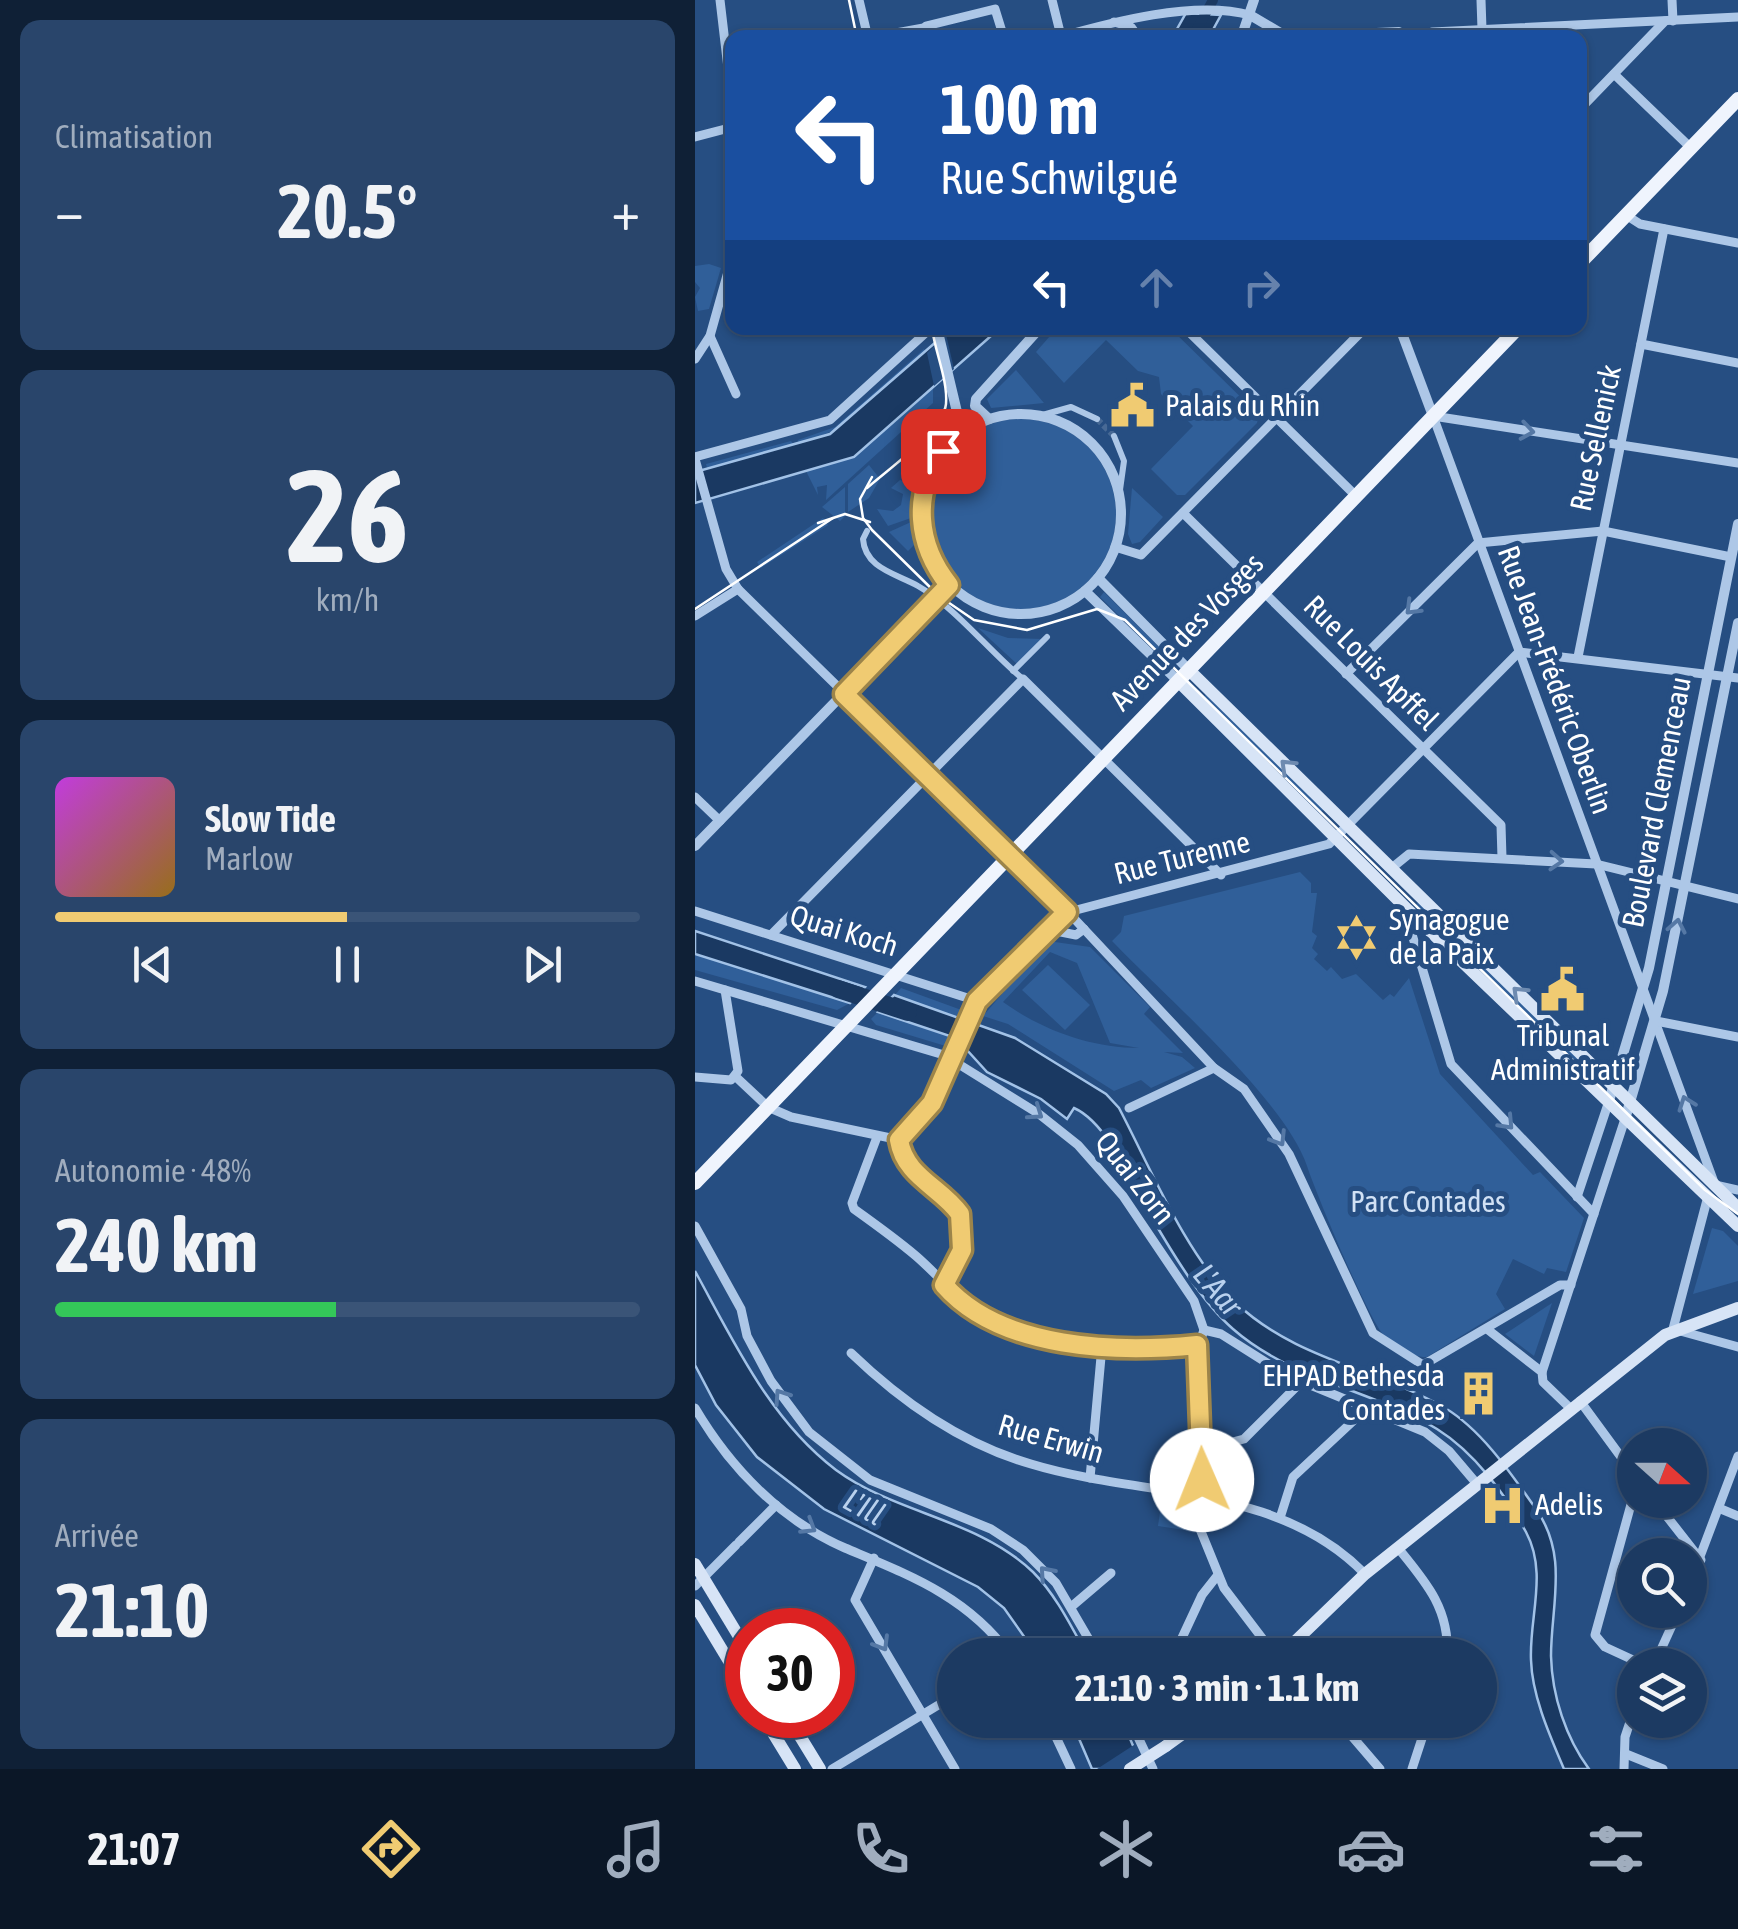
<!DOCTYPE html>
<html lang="fr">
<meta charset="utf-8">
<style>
body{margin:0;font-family:"Asap Condensed",sans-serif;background:#29456b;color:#f1f3f6;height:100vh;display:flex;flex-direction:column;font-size:38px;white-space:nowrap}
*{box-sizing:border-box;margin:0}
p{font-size:32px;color:#a0adbe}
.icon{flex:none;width:55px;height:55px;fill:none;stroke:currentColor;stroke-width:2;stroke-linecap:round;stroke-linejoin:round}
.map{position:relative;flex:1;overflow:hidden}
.sheet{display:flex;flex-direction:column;gap:20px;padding:20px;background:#0f2036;width:695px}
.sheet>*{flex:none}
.banner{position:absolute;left:30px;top:30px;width:862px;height:305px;border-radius:20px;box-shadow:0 2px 8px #0004,0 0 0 2px #3a5477;background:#1a4fa0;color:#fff;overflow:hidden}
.needle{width:65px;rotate:111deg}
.tools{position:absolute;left:922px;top:1428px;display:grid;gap:20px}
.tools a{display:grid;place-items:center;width:90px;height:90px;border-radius:50%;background:#1c3a62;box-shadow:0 2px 8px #0004,0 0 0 2px #3a5477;font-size:50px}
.speed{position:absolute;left:30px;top:1608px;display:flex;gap:20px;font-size:50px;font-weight:700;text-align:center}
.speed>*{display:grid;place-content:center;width:130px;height:130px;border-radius:50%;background:#1c3a62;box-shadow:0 2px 8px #0004,0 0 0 2px #3a5477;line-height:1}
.speed .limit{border:15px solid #d22;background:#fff;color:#111}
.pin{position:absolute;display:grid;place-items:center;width:85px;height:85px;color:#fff;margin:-42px;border-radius:20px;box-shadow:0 5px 15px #0006}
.me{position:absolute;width:110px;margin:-55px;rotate:359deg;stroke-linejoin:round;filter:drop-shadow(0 0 8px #0008)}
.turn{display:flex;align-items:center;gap:35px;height:210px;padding:0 50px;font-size:45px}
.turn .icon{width:130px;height:130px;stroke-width:2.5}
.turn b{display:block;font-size:70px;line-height:85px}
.lanes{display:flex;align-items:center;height:95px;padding:0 50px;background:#0003;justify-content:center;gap:50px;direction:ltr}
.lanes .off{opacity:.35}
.big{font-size:75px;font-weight:700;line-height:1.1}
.sheet .widget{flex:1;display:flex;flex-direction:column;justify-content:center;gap:15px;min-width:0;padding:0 35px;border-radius:20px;background:#29456b}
.sheet .dial{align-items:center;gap:0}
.dial b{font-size:130px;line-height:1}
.song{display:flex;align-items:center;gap:30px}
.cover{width:120px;height:120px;border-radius:15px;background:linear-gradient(135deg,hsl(290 70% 55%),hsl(40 70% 35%))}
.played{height:10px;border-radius:5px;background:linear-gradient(90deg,#f0cb72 50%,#3a5477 50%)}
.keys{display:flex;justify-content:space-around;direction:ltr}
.heat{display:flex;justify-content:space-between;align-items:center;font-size:55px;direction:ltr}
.charge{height:15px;border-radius:8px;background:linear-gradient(90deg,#34c759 48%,#3a5477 0)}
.trip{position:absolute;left:242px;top:1638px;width:560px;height:100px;border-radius:50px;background:#1c3a62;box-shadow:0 2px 8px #0004,0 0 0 2px #3a5477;font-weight:700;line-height:100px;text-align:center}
.tab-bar{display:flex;height:160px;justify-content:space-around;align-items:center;background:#0b1727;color:#a0adbe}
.tab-bar .icon{width:70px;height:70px}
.tab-bar .on{color:#f0cb72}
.tab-bar b{font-size:45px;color:#f1f3f6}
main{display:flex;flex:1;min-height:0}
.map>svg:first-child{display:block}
.green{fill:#305f99;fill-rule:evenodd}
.water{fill:#1a3962;stroke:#a2c2e7;stroke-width:2.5}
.pier{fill:#264e82}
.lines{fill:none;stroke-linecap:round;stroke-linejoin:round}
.canal{stroke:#1a3962;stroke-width:10}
.river{stroke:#1a3962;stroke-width:18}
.pedestrian-tunnel{stroke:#476995;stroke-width:6;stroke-dasharray:6 3;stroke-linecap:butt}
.pedestrian{stroke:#adc7e7;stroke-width:6}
.minor{stroke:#adc7e7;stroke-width:9}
.tertiary{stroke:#adc7e7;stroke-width:10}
.secondary{stroke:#d7e4f6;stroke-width:12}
.primary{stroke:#eff4fd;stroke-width:14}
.tram{stroke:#fff;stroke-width:2.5}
.secondary-bridge{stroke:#d7e4f6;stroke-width:12}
.oneway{stroke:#5578a5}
.oneway2{stroke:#6d8ab0}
.route-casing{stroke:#9c844a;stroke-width:25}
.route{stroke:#f0cb72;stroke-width:18}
.labels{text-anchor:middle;stroke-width:10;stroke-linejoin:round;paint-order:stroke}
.poi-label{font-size:30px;fill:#fff;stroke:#264e82;text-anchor:start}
.street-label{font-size:30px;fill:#fff;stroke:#264e82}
.park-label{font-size:30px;fill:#d1e1f5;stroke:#264e82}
.water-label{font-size:32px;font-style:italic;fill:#b9d1ee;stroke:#264e82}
</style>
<main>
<section class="sheet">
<div class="widget"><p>Climatisation</p>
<div class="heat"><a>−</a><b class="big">20.5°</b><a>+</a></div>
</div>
<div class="widget dial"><b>26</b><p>km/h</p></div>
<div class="widget">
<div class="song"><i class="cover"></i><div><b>Slow Tide</b><p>Marlow</p></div></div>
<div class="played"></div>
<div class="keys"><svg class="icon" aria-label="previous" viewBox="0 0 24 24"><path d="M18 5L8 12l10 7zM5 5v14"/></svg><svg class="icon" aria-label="pause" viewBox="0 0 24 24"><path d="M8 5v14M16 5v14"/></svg><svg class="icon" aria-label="next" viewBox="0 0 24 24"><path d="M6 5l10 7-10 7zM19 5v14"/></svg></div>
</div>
<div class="widget"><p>Autonomie · 48%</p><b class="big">240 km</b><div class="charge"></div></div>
<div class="widget"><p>Arrivée</p><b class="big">21:10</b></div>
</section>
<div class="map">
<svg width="1043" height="1769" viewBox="0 0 1043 1769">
<rect width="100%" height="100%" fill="#264e82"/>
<g class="green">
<path d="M14,264L26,268L14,309L3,311L0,297L5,288L0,282V266Z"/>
<path d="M362,328H475L564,415L562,423L490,495H482L456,469L498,426L466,394L464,377L443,371L411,340L369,383L341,352Z"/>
<path d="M229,349L231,353L143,429L104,444L103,440L140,427Z"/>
<path d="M321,370L349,403L296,408L292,399Z"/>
<path d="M238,387V403L131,500L132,485L122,487L123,495L111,471L159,457Z"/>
<circle cx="326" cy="514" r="95"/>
<path d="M96,441L99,445L12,468L11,464Z"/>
<path d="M174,465L185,479L174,498L153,512V484Z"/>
<path d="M205,480L220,485L216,518L193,526L182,509L198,511L206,505L208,494L196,488Z"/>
<path d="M150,487V516L145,521L127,507Z"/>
<path d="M437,488L468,517L445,542L437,544L433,534Z"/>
<path d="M128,518L133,525L66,568L62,562Z"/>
<path d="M216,522L220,544L213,551L194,532Z"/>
<path d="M409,592L470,653L466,657L405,597Z"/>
<path d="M283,628L313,638L348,639L322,664Z"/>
<path d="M512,693L629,809L625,813L508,698Z"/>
<path d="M605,872L616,883V893H622L617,932L622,936L617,948L623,954L619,959L632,971L636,967L647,979L661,974L688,1000L695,994L699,997L714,978L745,1074L838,1175L845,1172L889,1218L871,1272L852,1268L849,1274L818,1259L801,1294L810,1309L732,1357C719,1358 701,1347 691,1338C675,1324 620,1191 612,1166C590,1100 468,994 417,941L426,932L429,916Z"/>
<path d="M724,901L906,1080L903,1087L720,906Z"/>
<path d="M353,941L395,947L455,1007L449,1014L488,1053L469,1052L487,1057L500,1068L456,1088L446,1080L419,1091L313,1024L288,1016ZM355,952L382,963L415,1043L444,1048C396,1048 347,1030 308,1002Z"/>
<path d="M0,954L155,1003L142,1010L0,970Z"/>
<path d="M353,965L395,1005L370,1030L327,990Z"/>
<path d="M206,988L272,1012L269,1019L199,996Z"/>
<path d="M183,1012L261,1038L254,1047L181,1025L176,1019Z"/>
<path d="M1017,1228L1028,1231L1043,1246V1281L998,1294Z"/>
<path d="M857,1303L839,1356L810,1334Z"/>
<path d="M467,1497L500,1501L496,1531L463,1526Z"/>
</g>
<g class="water">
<path d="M491,13L526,15L514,37L477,38Z"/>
<path d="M257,328H305L159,457L0,503V472L135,434Z"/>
<path d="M0,931L170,987L155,1003L0,954Z"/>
<path d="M199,995L320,1038L411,1094L424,1108C456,1169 491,1255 541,1303C600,1359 682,1369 750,1408C787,1430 817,1475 841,1509C874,1556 856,1605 856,1656C857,1696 871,1738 894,1769H869C855,1736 837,1696 836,1660C834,1617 853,1573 831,1532C810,1494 779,1452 742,1429C677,1390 596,1380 538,1329C506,1301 478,1254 457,1218C439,1186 413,1123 379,1108L372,1119L346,1099L292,1072L261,1038L183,1012Z"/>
<path d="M0,1271C39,1342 75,1420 141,1470C201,1514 283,1519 338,1572C361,1595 376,1626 392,1655H342L309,1608L283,1587L129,1509L62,1457L21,1405L0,1365Z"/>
<path d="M376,1720H427L448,1769H397Z"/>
</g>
<g class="pier">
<path d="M251,334L259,369L239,386L232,353Z"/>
<path d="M442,1743L453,1769H402Z"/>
</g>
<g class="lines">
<path class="canal" d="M497,38L518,0"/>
<path class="river" d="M143,989L213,1012"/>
<path class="pedestrian-tunnel" d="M402,419L419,436"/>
<g class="pedestrian">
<path d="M591,35L704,30L718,36"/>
<path d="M176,36L231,26"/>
<path d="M344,416L376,407L402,419"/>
<path d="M419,436L429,461L424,497"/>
<path d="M172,531L168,539C170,569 203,574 223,586C260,607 295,652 328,679"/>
<path d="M318,671L352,637"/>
</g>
<g class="minor">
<path d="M25,0L38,111"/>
<path d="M164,0L173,38"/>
<path d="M357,0L366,36"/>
<path d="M786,0L787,29"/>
<path d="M977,0L978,21"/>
<path d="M419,22L436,27L444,38"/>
<path d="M231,26L300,9L309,38"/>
<path d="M361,38C417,22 499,0 555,15"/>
<path d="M718,38L737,32L1043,17"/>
<path d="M919,74L996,148"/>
<path d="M885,109L970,21"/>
<path d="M0,137L38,127"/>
<path d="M931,215L945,224L1043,243"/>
<path d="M490,328L661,496"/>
<path d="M15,336L41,394"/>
<path d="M946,344L1043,363"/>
<path d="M0,359L15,336L38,254"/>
<path d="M0,457L135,420L236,328"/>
<path d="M0,459L31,569L43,589L373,912L519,1068L549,1089L594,1154L678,1333L728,1365L865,1285H876"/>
<path d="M1043,463L738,416L1020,1185L1043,1190"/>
<path d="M488,513L806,825L807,858"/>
<path d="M420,547L446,555L670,328"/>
<path d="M0,616L43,589"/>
<path d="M883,657L969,229"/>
<path d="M651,674L783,543L908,531L1036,557"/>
<path d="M0,797L25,821"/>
<path d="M698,867L714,854L901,864L1043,899"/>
<path d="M0,911L282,1001"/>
<path d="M718,914L716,931L756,1064L899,1214"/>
<path d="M351,929L381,935L389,929"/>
<path d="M76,935L328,679L526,875"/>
<path d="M0,981L249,1055L344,1114L383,1145L428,1196L499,1301L509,1330"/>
<path d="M961,1021L1043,1037"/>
<path d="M0,1077L36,1080L43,1071L30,990"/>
<path d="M41,1077L73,1107L96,1117L205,1140"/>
<path d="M434,1108L519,1068"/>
<path d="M182,1137L157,1203L159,1209C180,1224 201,1239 221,1256C243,1275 258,1295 283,1312C342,1351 433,1352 502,1345"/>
<path d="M205,1140L237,1103L282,1001L366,914L634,844L824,652L1043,678"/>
<path d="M205,1140C215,1212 306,1182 249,1282"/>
<path d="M882,1197L913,1104"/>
<path d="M1012,1200L978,1329L1043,1347"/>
<path d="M0,1226L46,1309L52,1336L76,1381L114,1432L175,1480L296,1529L328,1550L361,1583L403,1655"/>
<path d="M792,1329L847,1372L848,1382L875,1408"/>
<path d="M509,1330L501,1353L508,1466L503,1524L529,1588L580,1655"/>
<path d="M509,1330L526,1334L591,1375L730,1432L754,1451L782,1484"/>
<path d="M156,1353C208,1403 266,1444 336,1464C448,1498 583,1484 670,1574"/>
<path d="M847,1372L930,1119"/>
<path d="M885,1401L940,1476"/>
<path d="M0,1408C35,1467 85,1520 150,1548C214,1575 272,1596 315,1655"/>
<path d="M507,1450L549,1439L606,1382"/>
<path d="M395,1478L407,1346"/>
<path d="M940,1490L900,1635L910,1647L949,1665"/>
<path d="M959,1500L1006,1560"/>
<path d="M1026,1509L1043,1516"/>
<path d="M585,1518L598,1477L672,1408"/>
<path d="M44,1542L81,1505"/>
<path d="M703,1548C730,1581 755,1609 752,1655"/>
<path d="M179,1558L160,1600L260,1769"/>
<path d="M995,1583L1043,1456"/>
<path d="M0,1586L41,1545"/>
<path d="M376,1607L416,1573"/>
<path d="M479,1655L507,1595L522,1576"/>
<path d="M959,1665L984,1610"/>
<path d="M353,1720L376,1769"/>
<path d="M435,1720L458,1769"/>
<path d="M643,1720L685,1769"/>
<path d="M931,1754L968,1769"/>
<path d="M137,1769L260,1695"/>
<path d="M717,1769L733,1720"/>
<path d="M929,1769L930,1737L940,1707"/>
</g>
<g class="tertiary">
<path d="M555,15L594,38"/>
<path d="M546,38L559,0"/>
<path d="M242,328L267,433"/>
<path d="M705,328L738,416"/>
<circle cx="326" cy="514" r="100"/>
<path d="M294,419L280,406L281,399L345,328"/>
<path d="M403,578L494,670"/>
<path d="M390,591L483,681"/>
<path d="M0,846L254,585"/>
<path d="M913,1104L954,968L1043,524"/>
<path d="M930,1119L968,991L1043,623"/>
</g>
<g class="secondary">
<path d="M494,670L1043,1208"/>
<path d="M483,681L712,909L1043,1226"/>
<path d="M0,1564L52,1650"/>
<path d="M0,1605L52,1691"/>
<path d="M586,1655L670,1574L970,1335L1043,1308"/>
<path d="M67,1715L100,1769"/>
<path d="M92,1715L125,1769"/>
<path d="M471,1746L507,1720"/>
</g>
<g class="primary">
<path d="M885,263L1043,99"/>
<path d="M0,1183L823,328"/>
</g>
<g class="tram">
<path d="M154,0L162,38"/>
<path d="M177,477L165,499L168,518L177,530L244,596L279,620L332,630L402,609L430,620L1010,1190L1043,1214"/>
<path d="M172,488C192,470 248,431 251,404C253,380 240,352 237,328"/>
<path d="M123,523L150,514L175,522"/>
<path d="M0,609L138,518"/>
</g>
<path class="secondary-bridge" d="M435,1769L471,1746"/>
</g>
<defs><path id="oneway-chevron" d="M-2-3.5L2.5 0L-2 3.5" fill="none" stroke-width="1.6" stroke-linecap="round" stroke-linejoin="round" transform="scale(2.5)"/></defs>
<g class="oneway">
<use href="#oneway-chevron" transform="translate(832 431) rotate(9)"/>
<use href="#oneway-chevron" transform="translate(717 608) rotate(135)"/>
<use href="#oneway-chevron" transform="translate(861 861) rotate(4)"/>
<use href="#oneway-chevron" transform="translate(982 926) rotate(-79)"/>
<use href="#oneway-chevron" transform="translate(991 1103) rotate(-110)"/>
<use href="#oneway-chevron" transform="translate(341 1113) rotate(35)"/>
<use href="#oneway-chevron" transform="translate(812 1123) rotate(47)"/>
<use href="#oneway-chevron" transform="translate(584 1139) rotate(58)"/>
<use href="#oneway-chevron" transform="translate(86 1396) rotate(-124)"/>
<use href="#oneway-chevron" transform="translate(114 1527) rotate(32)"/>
<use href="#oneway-chevron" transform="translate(351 1573) rotate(-131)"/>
<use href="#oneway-chevron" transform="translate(187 1644) rotate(59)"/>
</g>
<g class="oneway2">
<use href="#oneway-chevron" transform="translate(592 766) rotate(-136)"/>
<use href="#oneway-chevron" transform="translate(824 993) rotate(-136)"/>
</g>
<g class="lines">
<defs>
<path id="route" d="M248,451C216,494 222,545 254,585L149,694L372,912L282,1001L237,1103L204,1140C210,1177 246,1187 265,1214L267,1250L249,1285C306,1350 423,1353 502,1345L507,1480"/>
</defs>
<use href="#route" class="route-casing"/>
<use href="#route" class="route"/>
</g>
<defs>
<symbol id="civic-bare" viewBox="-9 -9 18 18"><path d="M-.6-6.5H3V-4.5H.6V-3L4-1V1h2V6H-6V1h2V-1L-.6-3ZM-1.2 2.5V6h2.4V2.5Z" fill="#f0cb72" stroke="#264e82" stroke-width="2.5" paint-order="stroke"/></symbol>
<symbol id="synagogue-bare" viewBox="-9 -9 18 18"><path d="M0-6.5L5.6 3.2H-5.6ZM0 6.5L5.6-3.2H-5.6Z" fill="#f0cb72" stroke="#264e82" stroke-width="2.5" paint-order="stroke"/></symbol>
<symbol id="building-bare" viewBox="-9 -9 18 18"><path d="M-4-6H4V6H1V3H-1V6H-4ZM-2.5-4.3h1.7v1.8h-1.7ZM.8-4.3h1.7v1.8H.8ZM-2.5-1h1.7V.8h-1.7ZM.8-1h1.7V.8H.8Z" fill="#f0cb72" stroke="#264e82" stroke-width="2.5" paint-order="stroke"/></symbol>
<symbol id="hospital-bare" viewBox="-9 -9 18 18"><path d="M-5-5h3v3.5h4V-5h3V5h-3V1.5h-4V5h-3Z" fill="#f0cb72" stroke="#264e82" stroke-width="2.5" paint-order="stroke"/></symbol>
</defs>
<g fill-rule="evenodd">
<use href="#civic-bare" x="406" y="374" width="63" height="63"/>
<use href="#synagogue-bare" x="630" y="906" width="63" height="63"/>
<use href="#civic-bare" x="836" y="958" width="63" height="63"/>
<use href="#building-bare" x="752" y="1362" width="63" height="63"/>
<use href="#hospital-bare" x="776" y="1474" width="63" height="63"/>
</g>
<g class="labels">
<g class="poi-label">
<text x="470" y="416">Palais du Rhin</text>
<text x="694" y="930">Synagogue<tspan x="694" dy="34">de la Paix</tspan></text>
<text x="868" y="1046" text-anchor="middle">Tribunal<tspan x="868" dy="34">Administratif</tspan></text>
<text x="750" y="1386" text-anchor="end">EHPAD Bethesda<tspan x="750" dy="34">Contades</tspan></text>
<text x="840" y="1515">Adelis</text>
</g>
<g class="street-label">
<text transform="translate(901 438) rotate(-78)" y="10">Rue Sellenick</text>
<text transform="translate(492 632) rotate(-46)" y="10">Avenue des Vosges</text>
<text transform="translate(676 663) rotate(45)" y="10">Rue Louis Apffel</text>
<text transform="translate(860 680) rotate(70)" y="10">Rue Jean-Frédéric Oberlin</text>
<text transform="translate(962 802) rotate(-79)" y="10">Boulevard Clemenceau</text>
<text transform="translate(487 858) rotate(-14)" y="10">Rue Turenne</text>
<text transform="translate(149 931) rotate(17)" y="10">Quai Koch</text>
<text transform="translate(440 1178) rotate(52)" y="10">Quai Zorn</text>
<text transform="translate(356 1439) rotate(16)" y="10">Rue Erwin</text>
</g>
<g class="park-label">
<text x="733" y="1212">Parc Contades</text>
</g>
<g class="water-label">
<text transform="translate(523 1290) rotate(50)" y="11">L'Aar</text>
<text transform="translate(169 1507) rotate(29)" y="11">L'Ill</text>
</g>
</g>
</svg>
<div class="tools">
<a><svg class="needle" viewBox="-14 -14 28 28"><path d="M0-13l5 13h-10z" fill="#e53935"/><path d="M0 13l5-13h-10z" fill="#a0adbe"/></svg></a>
<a><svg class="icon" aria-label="search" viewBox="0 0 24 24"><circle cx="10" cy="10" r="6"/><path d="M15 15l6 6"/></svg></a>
<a><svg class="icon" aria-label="layers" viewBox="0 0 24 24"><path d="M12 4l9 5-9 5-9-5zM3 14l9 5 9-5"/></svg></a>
</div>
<div class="speed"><div class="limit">30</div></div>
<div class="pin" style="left:248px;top:451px;background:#d93025"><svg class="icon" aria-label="arrive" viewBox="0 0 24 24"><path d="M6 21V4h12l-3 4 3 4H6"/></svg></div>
<svg class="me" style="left:507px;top:1480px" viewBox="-20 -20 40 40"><circle r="19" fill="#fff"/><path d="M0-13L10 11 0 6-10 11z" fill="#f0cb72"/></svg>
<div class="trip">21:10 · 3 min · 1.1 km</div>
<div class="banner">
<div class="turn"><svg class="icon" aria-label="left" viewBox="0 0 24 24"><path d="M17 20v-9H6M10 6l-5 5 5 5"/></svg><div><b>100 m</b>Rue Schwilgué</div></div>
<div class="lanes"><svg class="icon" aria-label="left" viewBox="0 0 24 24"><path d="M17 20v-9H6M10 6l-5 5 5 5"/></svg><svg class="icon off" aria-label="ahead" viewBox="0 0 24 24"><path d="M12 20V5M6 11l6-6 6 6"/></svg><svg class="icon off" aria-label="right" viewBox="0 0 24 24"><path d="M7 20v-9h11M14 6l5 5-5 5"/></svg></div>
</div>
</div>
</main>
<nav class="tab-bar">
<b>21:07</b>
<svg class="icon on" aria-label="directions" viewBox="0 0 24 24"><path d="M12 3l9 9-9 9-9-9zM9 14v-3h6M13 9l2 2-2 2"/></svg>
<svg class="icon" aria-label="music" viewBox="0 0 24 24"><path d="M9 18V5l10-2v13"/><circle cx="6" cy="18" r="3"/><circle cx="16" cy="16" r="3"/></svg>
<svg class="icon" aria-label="phone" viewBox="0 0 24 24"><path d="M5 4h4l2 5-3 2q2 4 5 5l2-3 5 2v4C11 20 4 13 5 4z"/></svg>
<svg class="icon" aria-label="climate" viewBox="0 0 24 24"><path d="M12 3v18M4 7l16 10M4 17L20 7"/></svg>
<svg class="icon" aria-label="car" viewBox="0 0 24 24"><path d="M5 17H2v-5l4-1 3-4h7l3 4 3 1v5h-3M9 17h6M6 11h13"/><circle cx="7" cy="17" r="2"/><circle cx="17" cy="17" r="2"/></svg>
<svg class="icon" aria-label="filters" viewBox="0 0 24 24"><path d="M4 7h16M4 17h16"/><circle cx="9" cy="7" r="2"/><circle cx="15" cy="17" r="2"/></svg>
</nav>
